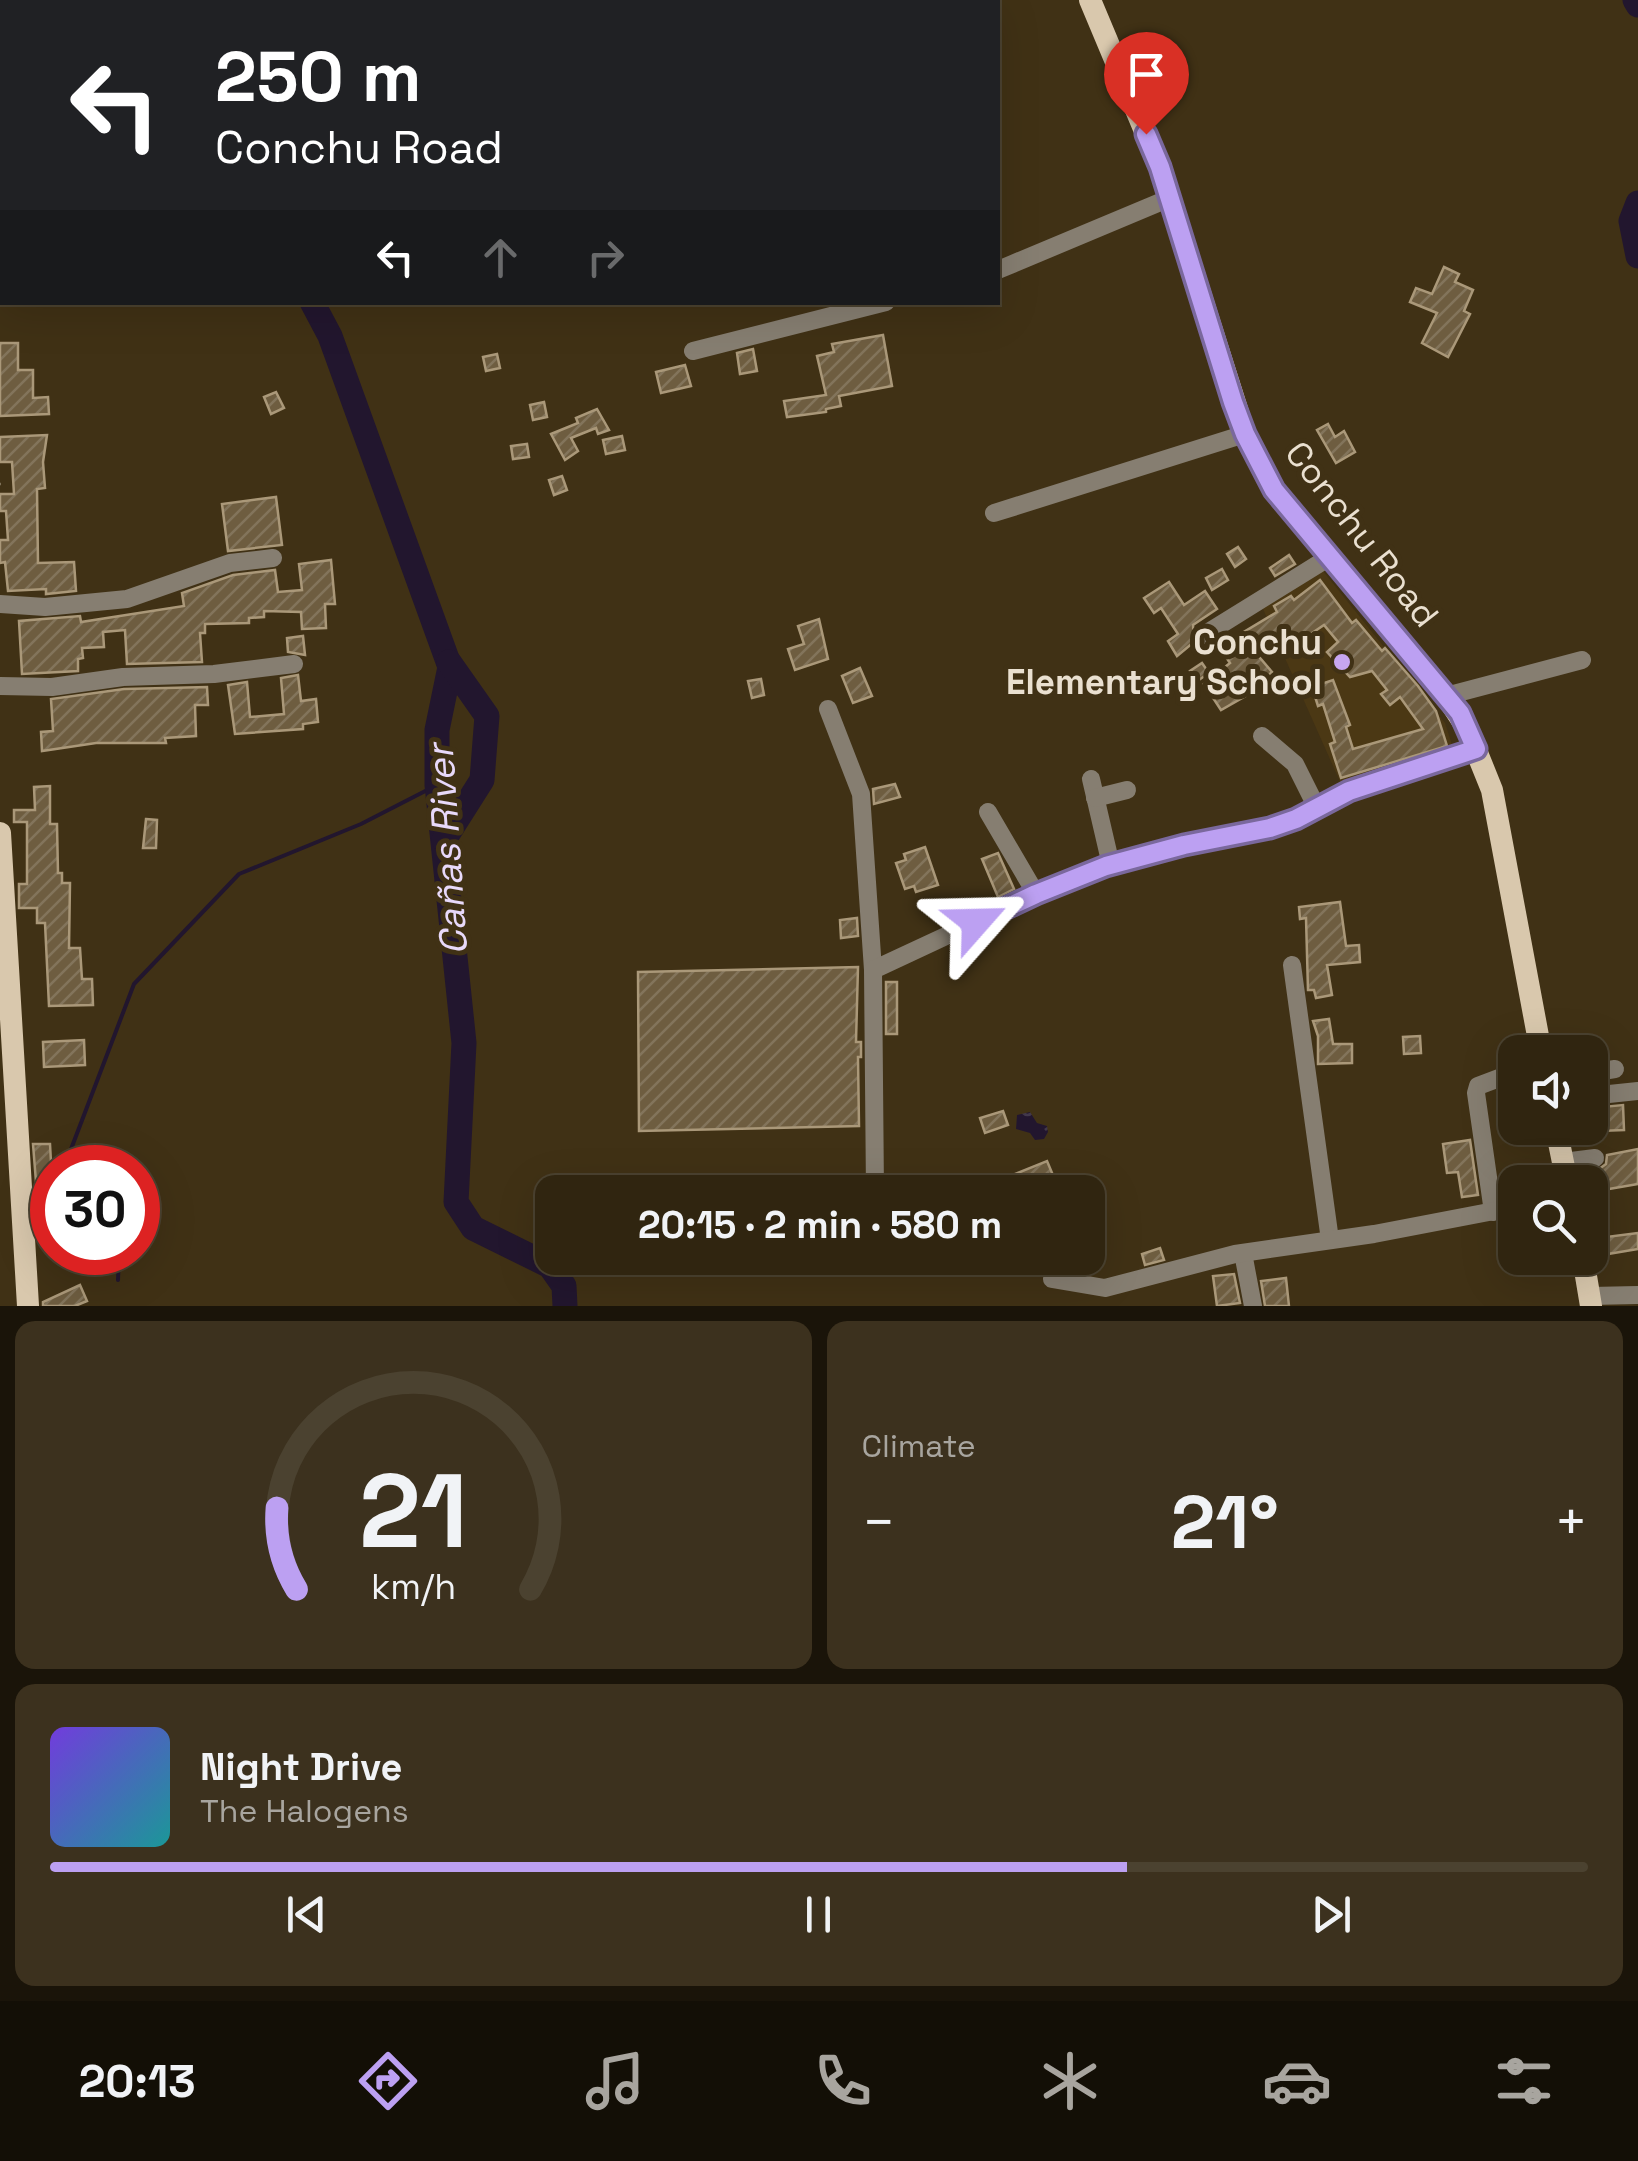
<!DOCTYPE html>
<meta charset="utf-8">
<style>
body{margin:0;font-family:"Space Grotesk",sans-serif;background:#3c311e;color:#f1f3f6;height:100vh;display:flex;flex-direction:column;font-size:38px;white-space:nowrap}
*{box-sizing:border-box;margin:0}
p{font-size:32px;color:#a8a59f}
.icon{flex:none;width:55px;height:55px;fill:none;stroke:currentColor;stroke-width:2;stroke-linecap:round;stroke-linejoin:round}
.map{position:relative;height:1306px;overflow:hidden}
.sheet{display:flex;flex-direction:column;gap:15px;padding:15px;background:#1a1409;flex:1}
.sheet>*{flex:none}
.hud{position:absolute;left:0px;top:0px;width:1000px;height:305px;box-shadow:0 10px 40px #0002,0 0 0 2px #4b4230;background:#202124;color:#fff;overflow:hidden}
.buttons{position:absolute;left:1498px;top:1035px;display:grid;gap:20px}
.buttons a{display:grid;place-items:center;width:110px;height:110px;border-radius:20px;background:#302510;box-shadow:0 10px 40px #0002,0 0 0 2px #4b4230;font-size:50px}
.speed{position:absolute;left:30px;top:1145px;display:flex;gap:20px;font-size:50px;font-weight:700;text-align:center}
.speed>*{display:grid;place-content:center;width:130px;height:130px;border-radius:50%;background:#302510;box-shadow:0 10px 40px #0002,0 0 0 2px #4b4230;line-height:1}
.speed .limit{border:15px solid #d22;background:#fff;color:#111}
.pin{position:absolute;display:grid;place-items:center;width:85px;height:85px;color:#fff;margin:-102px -42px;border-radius:50% 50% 50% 0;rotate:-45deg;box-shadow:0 0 10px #0007}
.pin .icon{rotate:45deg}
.me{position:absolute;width:110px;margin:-55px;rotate:65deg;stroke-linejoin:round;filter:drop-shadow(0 0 8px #0008)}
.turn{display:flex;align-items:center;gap:35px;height:210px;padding:0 50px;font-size:45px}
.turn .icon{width:130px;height:130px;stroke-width:2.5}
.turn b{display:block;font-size:70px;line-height:85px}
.lanes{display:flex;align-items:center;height:95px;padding:0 50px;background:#0003;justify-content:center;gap:50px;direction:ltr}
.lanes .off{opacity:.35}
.big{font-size:75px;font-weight:700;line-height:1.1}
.sheet .widget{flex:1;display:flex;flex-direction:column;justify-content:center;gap:15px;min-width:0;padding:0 35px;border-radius:20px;background:#3c311e}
.sheet .dial{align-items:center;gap:0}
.dial svg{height:260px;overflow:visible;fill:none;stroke:#4b4230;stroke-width:7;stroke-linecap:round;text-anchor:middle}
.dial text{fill:#f1f3f6;stroke:none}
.song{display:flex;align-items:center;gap:30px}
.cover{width:120px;height:120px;border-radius:15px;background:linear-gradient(135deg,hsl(260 70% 55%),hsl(180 70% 35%))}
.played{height:10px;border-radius:5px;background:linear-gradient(90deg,#bca0f2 70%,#4b4230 70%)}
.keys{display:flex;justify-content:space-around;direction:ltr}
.heat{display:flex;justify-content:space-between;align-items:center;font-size:55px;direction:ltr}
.sheet .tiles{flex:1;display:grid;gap:15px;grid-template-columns:1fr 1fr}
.widget:last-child{grid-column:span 2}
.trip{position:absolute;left:535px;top:1175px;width:570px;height:100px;border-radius:20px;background:#302510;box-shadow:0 10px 40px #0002,0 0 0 2px #4b4230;font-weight:700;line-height:100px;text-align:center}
.tabs{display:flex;height:160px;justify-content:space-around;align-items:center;background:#130f06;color:#a8a59f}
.tabs .icon{width:70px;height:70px}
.tabs .selected{color:#bca0f2}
.tabs b{font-size:45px;color:#f1f3f6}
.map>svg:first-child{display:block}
.built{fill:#4b3814}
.water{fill:url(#water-ripples)}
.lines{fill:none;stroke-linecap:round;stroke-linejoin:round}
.stream{stroke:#22162e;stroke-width:4}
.river{stroke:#22162e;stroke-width:25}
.building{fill:url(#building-hatch);stroke:#aa9879;stroke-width:2.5}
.path{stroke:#7e7159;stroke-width:2.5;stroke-dasharray:8 8;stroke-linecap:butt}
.minor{stroke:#867e71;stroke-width:18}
.major{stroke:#d9c8ad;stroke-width:22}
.route-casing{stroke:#7a689d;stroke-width:25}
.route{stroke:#bca0f2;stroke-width:18}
.poi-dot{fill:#c7a6ef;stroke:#403115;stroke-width:4}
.labels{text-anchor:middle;stroke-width:10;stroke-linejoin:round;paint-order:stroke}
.street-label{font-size:35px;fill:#eae0d0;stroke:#403115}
.poi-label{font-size:35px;font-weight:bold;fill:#eae0d0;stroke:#403115;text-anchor:end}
.water-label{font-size:38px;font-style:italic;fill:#e8d9fa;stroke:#403115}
</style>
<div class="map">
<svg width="1638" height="1306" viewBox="0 0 1638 1306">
<defs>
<pattern id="water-ripples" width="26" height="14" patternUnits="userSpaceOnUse" patternTransform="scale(2.5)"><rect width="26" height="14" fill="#22162e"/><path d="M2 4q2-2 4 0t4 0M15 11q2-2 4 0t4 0" fill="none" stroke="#42384b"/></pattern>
<pattern id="building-hatch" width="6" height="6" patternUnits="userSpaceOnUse" patternTransform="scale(2.5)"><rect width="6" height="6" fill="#6e5d40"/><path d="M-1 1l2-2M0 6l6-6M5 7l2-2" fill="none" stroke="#83745b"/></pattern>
</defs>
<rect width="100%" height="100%" fill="#403115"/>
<path class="built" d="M1319,566L1445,723L1454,751L1342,786L1260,602Z"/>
<path class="water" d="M1030,1112L1037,1123L1047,1126L1048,1132L1044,1139L1035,1140L1030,1133L1016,1129L1017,1115Z"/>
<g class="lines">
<g class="stream">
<path d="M79,1168L68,1157L134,984L239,874L361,824L437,785"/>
<path d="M118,1280L119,1252"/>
</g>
<g class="river">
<path d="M1635,0L1638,5"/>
<path d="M231,2L232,0"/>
<path d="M1638,203L1631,221L1638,256"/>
<path d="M312,302L330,336L450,667L437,730V785L464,1043L456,1202L473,1228L550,1266L564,1286L565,1306"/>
<path d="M444,840L482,780L487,716L449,662"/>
</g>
</g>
<g class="building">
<path d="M1444,267L1459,274L1455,282L1473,290L1464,311L1470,314L1448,357L1422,343L1437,313L1410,302L1416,288L1432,294Z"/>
<path d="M883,335L892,386L839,396L841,406L826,409V412L787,417L784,401L826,395L817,356L834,352L832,344Z"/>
<path d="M0,343H18V370H33V398L48,397L49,414L0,416Z"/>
<path d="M753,349L757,371L740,374L737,353Z"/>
<path d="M497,354L500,368L486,371L483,357Z"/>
<path d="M685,365L691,386L661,393L656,372Z"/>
<path d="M276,392L284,408L271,414L264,397Z"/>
<path d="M544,402L547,417L533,420L530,405Z"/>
<path d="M597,409L609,430L598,434L596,428L571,438L578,451L565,460L551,434L578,423L576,418Z"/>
<path d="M1328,424L1335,437L1344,431L1355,452L1336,463L1317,430Z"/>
<path d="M47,435L43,462L45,488L37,489L38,563L74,562L76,591L46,594V589L8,591L5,562L0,563V540H8L6,511H0V494H14L12,462H0V437Z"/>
<path d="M622,436L625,450L606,454L603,440Z"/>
<path d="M527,444L529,457L513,459L511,446Z"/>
<path d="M562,476L567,490L554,495L549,480Z"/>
<path d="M276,497L282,545L228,551L222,504Z"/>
<path d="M1238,547L1246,559L1235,567L1227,554Z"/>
<path d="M1289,555L1295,564L1275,576L1270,568Z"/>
<path d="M331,560L335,604H325L326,628L302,629L301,612L264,611V617L249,618V623L205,624V633H200L202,662L127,664L125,630L103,632L104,647L82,648L83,658L78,659V671L22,674L19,621L80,616L81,622L184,606L182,593L233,575L275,570L278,592L302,590L299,564Z"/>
<path d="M1222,569L1228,580L1212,590L1206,578Z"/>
<path d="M1320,580L1352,623L1356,620L1382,651L1385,648L1418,686L1436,711L1447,746L1341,778L1330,744L1335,742L1323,704L1318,706L1312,687L1333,680L1350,725L1346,727L1353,749L1423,729L1400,697L1390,705L1381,694L1387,690L1372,671L1350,677L1327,652L1338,642L1324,625L1290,648L1282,635L1255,652L1272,672L1251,693L1221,710L1204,684L1230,663L1219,647L1277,612L1274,606L1291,596L1294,600Z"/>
<path d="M1169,582L1184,605L1205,591L1217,609L1193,625L1194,642L1177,656L1168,641L1178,634L1161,608L1154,613L1144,598Z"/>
<path d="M819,619L828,659L795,670L788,649L804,644L798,626Z"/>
<path d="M303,636L305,655L288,652L287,638Z"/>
<path d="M1202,663L1209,673L1196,682L1190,671Z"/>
<path d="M860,668L872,696L853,703L842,676Z"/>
<path d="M298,675L301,701L316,699L318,722L303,724V729L235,734L228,685L247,682L250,717L284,714L281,678Z"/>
<path d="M761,679L764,695L752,698L748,681Z"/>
<path d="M207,687L208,705H195L196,736L165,738L166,743H96L42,751L41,732L53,731L51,699L124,689Z"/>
<path d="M895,784L900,797L874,804L873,789Z"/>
<path d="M50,786V824H57L58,873H62V883H70L69,948H80L82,979H92L93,1005L49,1006L45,923H37V908H19V884H27V822H14V810H35L34,787Z"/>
<path d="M146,819L157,820L156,848H143Z"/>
<path d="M925,847L938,885L916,892L914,886L905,889L896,863L906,860L904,854Z"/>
<path d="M998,853L1014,889L998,897L982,859Z"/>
<path d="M1340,902L1346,946L1359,945L1360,962L1327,965L1332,995L1316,998L1314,990H1308L1306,918L1300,919L1299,907Z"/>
<path d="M857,918L858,936L841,938L840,920Z"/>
<path d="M858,967L856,1042H861V1057H858L859,1126L639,1131L638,972Z"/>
<rect x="886" y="982" width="11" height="52"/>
<path d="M1329,1019L1333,1044H1352V1063L1318,1064V1036L1313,1021Z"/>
<path d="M1420,1036L1421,1053L1404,1054L1403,1037Z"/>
<path d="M84,1040L85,1065L44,1067L43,1042Z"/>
<path d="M1623,1105L1624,1130L1599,1131L1591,1108Z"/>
<path d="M1003,1111L1008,1125L985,1133L980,1118Z"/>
<path d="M1470,1140L1478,1195L1462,1197L1458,1172L1447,1173L1443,1144Z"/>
<path d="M33,1144H50L52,1181L36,1182Z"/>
<path d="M1638,1149V1184L1603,1190L1599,1169L1606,1164L1607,1155Z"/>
<path d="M1047,1161L1060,1192H1011L1005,1178Z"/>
<path d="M1638,1233V1249L1608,1254L1606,1237Z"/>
<path d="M1160,1248L1164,1260L1145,1265L1142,1254Z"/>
<path d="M1234,1274L1240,1303L1217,1306L1213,1276Z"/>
<path d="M1286,1278L1289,1306H1265L1261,1281Z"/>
<path d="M80,1285L87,1301L75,1306H43V1302Z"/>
</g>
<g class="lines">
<path class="path" d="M0,484H1"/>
<g class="minor">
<path d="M0,23H2"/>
<path d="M0,57L2,56"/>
<path d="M0,107L2,106"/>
<path d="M998,270L1170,198"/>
<path d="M693,351L886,302"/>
<path d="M994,513L1245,434"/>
<path d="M0,604L45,607L127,599L230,563L273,558"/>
<path d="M1204,635L1328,558"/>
<path d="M0,686L52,687L123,677L214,674L294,664"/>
<path d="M1446,696L1582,660"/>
<path d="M828,709L861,794L873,970"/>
<path d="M1262,736L1295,764L1317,808"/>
<path d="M1091,779L1111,865"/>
<path d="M1095,798L1127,790"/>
<path d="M988,812L1036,894"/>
<path d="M1292,965L1330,1240"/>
<path d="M1590,1073L1615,1069"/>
<path d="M1590,1096L1638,1091"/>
<path d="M1557,1132L1587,1129"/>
<path d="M1563,1162L1595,1158"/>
<path d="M875,1192L873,970L1036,894L1106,867L1184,845L1270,828L1296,819L1349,791L1476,749"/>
<path d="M1493,1212L1476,1093L1478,1086L1515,1072"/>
<path d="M1243,1253L1253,1306"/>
<path d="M880,1258V1260"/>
<path d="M1052,1279L1105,1288L1235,1254L1374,1234L1515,1207"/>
<path d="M1590,1296L1638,1295"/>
</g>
<g class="major">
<path d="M1090,0L1160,167L1245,434L1274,490L1446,696L1467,728L1492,790L1541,1052"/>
<path d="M0,833L28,1306"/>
<path d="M1556,1128L1567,1182"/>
<path d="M1583,1258L1591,1306"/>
</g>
</g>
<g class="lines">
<defs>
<path id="route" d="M976,922L1036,894L1106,866L1184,845L1270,828L1296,819L1349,791L1476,749L1460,713L1274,490L1245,434L1233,402L1160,167L1146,134"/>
</defs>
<use href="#route" class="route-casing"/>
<use href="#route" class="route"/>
</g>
<circle class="poi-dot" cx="1342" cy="662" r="10"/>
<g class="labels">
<g class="street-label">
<text transform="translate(1362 534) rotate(52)" y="12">Conchu Road</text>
</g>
<g class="poi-label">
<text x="1322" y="654">Conchu<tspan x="1322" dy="40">Elementary School</tspan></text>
</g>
<g class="water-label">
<text transform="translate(447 850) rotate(-94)" y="13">Cañas River</text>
</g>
</g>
</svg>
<div class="buttons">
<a><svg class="icon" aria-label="sound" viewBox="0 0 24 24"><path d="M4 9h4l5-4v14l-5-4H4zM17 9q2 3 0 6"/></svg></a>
<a><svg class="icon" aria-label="search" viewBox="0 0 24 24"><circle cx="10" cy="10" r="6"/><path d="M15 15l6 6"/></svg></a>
</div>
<div class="speed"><div class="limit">30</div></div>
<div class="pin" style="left:1146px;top:134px;background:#d93025"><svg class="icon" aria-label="arrive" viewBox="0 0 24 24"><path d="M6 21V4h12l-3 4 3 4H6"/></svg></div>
<svg class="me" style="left:976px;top:922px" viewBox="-20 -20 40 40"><path d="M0-17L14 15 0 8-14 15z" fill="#bca0f2" stroke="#fff" stroke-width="4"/></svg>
<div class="trip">20:15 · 2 min · 580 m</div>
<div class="hud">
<div class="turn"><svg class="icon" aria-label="left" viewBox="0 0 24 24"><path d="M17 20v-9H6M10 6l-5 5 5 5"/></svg><div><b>250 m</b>Conchu Road</div></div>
<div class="lanes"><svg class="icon" aria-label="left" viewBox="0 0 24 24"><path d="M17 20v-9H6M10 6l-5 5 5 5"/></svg><svg class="icon off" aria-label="ahead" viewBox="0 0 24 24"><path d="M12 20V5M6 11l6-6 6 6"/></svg><svg class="icon off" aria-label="right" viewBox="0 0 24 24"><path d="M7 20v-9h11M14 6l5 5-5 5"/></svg></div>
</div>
</div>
<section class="sheet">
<div class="tiles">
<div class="widget dial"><svg viewBox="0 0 100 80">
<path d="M14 69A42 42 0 1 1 86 69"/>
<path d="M14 69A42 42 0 0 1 8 44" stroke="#bca0f2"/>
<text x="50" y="56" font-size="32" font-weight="700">21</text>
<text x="50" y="72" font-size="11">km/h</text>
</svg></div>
<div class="widget"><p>Climate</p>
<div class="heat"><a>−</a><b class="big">21°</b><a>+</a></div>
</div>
<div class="widget">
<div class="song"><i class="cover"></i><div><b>Night Drive</b><p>The Halogens</p></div></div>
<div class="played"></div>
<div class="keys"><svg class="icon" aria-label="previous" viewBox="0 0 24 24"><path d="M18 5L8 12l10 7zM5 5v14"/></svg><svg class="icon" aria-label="pause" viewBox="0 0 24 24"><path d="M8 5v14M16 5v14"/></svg><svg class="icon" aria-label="next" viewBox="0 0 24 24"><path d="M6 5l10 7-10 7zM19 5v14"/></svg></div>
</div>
</div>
</section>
<nav class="tabs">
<b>20:13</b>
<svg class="icon selected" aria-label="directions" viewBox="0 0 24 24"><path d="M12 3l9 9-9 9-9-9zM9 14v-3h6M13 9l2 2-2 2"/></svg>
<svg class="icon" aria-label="music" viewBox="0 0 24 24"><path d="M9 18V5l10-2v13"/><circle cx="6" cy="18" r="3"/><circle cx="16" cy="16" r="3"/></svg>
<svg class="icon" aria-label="phone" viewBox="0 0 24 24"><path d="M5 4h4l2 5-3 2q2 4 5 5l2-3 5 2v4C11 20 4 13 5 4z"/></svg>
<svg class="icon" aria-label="climate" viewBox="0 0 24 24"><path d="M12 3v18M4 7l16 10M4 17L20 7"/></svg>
<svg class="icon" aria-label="car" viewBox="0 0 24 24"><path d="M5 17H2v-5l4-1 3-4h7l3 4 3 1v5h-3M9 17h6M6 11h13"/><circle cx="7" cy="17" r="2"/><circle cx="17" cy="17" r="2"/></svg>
<svg class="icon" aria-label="filters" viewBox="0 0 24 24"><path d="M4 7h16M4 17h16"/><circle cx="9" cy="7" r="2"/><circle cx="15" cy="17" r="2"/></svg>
</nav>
